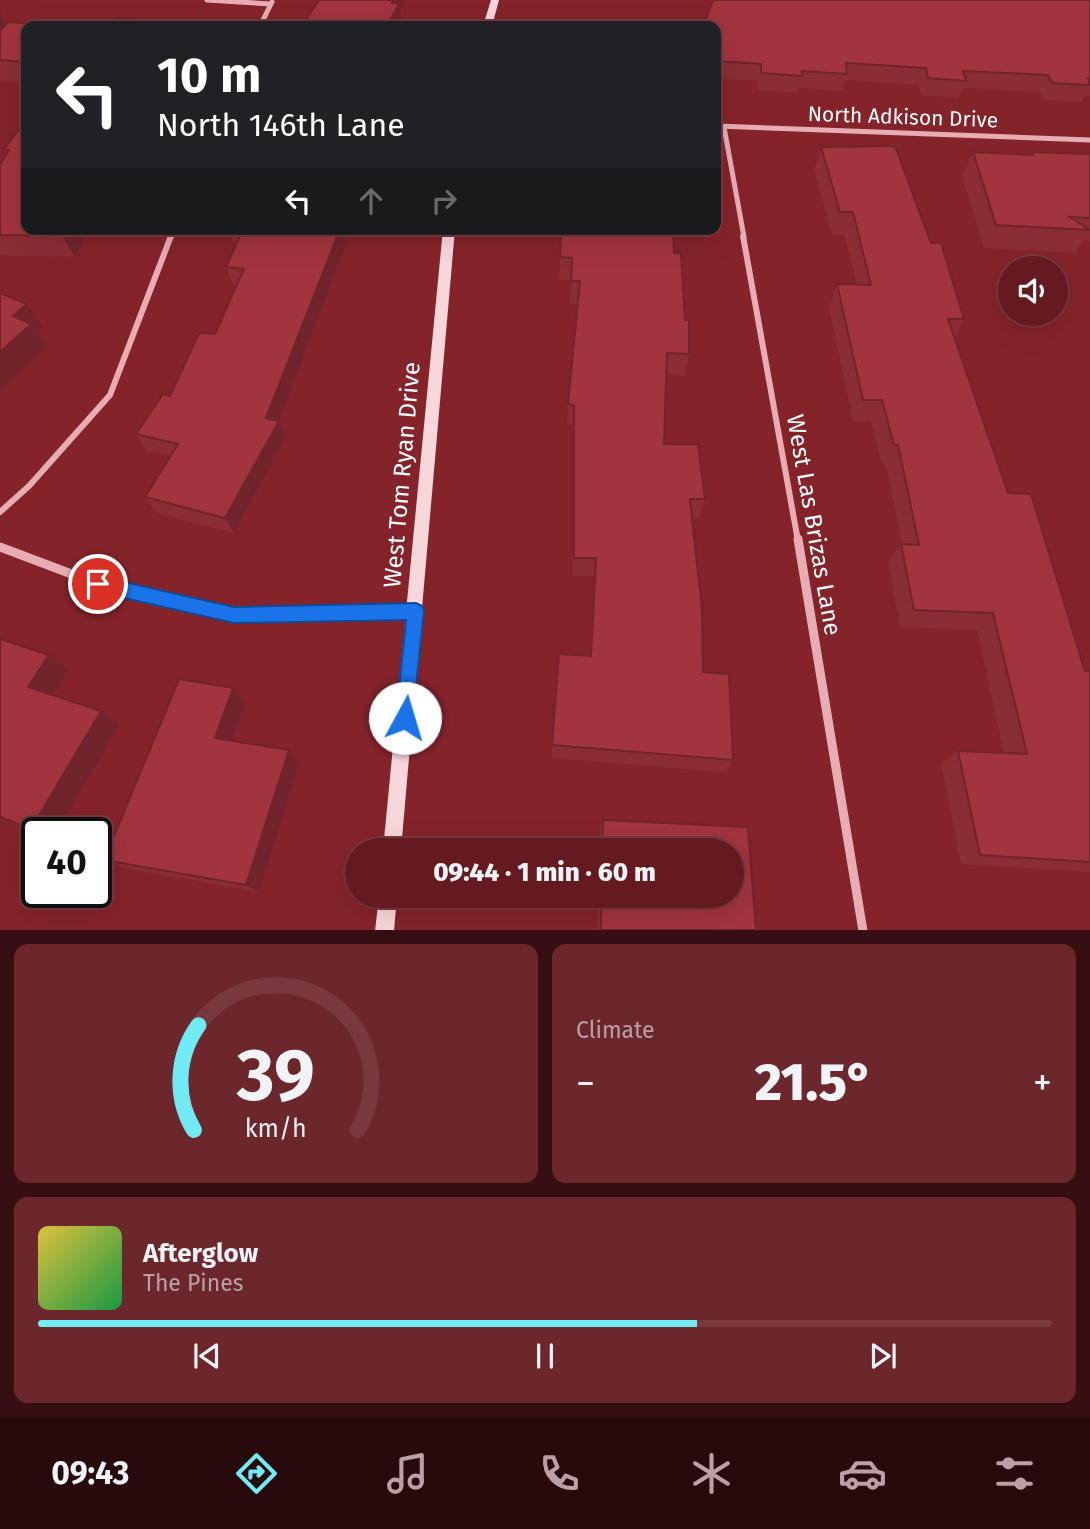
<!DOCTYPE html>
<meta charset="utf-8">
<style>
body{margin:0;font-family:"Fira Sans",sans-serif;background:#6c272d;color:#f1f3f6;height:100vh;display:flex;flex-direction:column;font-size:26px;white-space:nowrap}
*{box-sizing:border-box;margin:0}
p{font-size:23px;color:#bba1a5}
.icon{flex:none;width:38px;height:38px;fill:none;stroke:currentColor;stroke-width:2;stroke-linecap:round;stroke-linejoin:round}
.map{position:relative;height:930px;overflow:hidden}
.sheet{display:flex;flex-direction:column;gap:14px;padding:14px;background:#370e12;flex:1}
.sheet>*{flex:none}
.banner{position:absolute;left:21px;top:21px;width:700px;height:214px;border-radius:14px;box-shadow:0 7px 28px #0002,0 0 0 2px #78383e;background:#202124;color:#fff;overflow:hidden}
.tools{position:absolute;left:998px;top:256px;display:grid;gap:14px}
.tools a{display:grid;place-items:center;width:70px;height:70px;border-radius:50%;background:#641a20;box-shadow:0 7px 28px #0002,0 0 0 2px #78383e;font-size:35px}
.speed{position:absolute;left:21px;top:817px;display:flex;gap:14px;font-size:35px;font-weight:700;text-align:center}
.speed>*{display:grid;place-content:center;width:91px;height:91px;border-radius:50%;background:#641a20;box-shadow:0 7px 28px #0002,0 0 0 2px #78383e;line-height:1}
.speed .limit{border:4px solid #111;border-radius:10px;background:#fff;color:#111}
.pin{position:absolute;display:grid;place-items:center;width:60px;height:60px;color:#fff;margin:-30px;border:4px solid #fff;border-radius:50%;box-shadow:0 2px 7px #0007}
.me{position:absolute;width:77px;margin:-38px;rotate:6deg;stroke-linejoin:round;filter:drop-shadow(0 0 5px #0008)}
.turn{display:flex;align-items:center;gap:24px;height:147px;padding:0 21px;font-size:32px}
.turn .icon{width:91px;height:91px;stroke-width:2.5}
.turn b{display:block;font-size:49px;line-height:60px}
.lanes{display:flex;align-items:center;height:66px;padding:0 21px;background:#0003;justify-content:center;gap:35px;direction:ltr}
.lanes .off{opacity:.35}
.big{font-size:52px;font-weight:800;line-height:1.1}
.sheet .card{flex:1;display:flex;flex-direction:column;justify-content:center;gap:10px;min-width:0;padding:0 24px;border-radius:14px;background:#6c272d}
.sheet .dial{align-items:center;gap:0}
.dial svg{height:182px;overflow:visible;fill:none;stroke:#78383e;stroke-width:7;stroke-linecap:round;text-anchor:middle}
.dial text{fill:#f1f3f6;stroke:none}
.song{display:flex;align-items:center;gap:21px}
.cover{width:84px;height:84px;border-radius:10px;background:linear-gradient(135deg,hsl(50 70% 55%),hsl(140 70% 35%))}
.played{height:7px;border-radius:4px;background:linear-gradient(90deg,#70ebf3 65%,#78383e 65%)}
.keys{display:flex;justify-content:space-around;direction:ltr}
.heat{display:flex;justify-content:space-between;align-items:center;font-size:38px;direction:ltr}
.sheet .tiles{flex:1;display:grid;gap:14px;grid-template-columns:1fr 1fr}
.card:last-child{grid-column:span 2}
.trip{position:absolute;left:345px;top:838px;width:399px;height:70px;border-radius:35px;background:#641a20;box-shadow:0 7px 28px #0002,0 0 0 2px #78383e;font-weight:800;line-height:70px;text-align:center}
.dock{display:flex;height:112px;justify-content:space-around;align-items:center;background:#280a0d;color:#bba1a5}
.dock .icon{width:49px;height:49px}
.dock .selected{color:#70ebf3}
.dock b{font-size:32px;color:#f1f3f6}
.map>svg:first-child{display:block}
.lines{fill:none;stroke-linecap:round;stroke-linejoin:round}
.street-far2{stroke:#e8adb3;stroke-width:5}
.street-far1{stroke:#e8adb3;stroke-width:6}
.street{stroke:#e8adb3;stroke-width:9}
.secondary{fill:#f7d7da;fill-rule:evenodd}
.wall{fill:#8b2d35}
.shaded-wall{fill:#71242b}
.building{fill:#a2343e;stroke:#71242b;stroke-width:2}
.route{fill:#1a73e8;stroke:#114b97;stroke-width:2}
.labels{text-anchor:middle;stroke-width:7;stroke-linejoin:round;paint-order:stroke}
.far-street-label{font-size:21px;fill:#fff;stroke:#85232b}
.street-label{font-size:24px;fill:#fff;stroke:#85232b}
</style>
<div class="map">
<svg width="1090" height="931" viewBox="0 0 1090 931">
<rect width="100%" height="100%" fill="#85232b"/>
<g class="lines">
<g class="street-far2">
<path d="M207,0L270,4"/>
<path d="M260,26L272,2"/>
<path d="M716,126L1090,140"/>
<path d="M724,127L744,237"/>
<path d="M171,237L174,229"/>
</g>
<g class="street-far1">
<path d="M743,236L798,541"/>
<path d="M0,512L29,486L110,395L171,236"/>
</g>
<g class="street">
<path d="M798,539L863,931"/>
<path d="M0,547L98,584L234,615L415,611"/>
</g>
<g class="secondary">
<path d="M491,0H499L492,26H483Z"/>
<path d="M443,229H455L401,850H383Z"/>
<path d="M379,896H397L394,931H375Z"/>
</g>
</g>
<g class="wall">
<path d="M1090,0V96H1085L1081,102L1043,100L1040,92L963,88L958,98L921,95L919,85L845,80L842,91L799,88L797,93L758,90V81L716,79V26L704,24Z"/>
<path d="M0,11L6,24H191L192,26H26V83L0,81Z"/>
<path d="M26,120L92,229L75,257L0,255V165L7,154L4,149Z"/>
<path d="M821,147L931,243L964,319L954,337L1008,493L1085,671H1090V872L961,864L941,763L958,751L1004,753L977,630L900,627L888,562L901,544H902L886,465H882L871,421H853L829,307L837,284L857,285L845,235H832L814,170Z"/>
<path d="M973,152L1030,155L1032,152L1090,154V241H1083L1075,253L984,248L962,176Z"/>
<path d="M229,229H352L279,421L286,437L234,533L156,513L145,497L171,456L147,451L136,434L170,396L215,334L237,286L233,285L226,267L235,247Z"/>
<path d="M674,253L685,320L689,354L685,376L666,374L664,444L705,499L699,518H692L703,672L733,760L725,772L552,758V745L590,656L594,576H573V425H567L568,404L578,304H570L571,280H559L560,257Z"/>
<path d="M0,639L69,670L53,695L119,725L57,833H38L0,819Z"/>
<path d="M233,688L246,703L232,740L300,763L259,892L124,868L104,860Z"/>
<path d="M603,820L748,827L756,930H598L599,896H732V850H600V830Z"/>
</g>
<g class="shaded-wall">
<path d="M393,0H405L400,10L402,22L400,26H387Z"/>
<path d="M0,11L10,34L0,36Z"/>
<path d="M67,229H92L75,257L63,236Z"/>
<path d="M340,229H352L279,421L286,437L234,533L225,518Z"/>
<path d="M27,304L43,327L37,332L47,346L0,391V352L13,316Z"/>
<path d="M49,655L69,670L49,702L28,687Z"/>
<path d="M233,688L246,703L228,751L215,738Z"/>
<path d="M101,711L119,725L57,833H41L31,829Z"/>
<path d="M289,750L300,763L259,892L246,885Z"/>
</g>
<g class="building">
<path d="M319,0H393L392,3L399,4L387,26H302Z"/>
<path d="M713,0H1090V78H1088L1090,85L1052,83L1048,75L963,71L966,81L928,78L926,68L846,63L847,74L802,71V76L761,73V64L716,61V26H648L649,21L704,24Z"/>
<path d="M116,18L191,24L189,26H26V62L0,60V31L8,22L53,25L56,20L112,23Z"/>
<path d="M588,23L636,26H587Z"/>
<path d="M26,120V229H67L63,236L0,235V165L9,150L4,149Z"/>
<path d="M895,146L931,243H941L964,319H948L1008,493L1031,494L1085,671H1090V862L980,855L958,751L1027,754L993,613L914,610L901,544L919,545L898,445H894L882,400H863L837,284L871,285L853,212H840L821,147Z"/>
<path d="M973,152L1033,155L1032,152L1090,154V218L1070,217L1090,230L996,225Z"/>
<path d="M243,229H340L266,418L279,421L225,518L145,497L178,444L136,434L163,394L170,396L199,333L215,334L244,269L226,267Z"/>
<path d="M561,229H673L674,253H681L685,320H689V354L667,353L664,444H698L705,499H690L702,610L703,672L729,674L733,760L552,745L559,654L591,656L596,558H574V405L568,404L580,281H571L572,258L560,257Z"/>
<path d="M0,293L27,304L13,316L31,324L0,352Z"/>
<path d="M0,639L49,655L28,687L101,711L31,829L0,817Z"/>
<path d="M179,679L233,688L215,738L289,750L246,885L104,860Z"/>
<path d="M603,820L748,827L756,930H601V896H732V850H602Z"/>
</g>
<path class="route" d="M98,576L234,607L416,603L422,606L424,611L412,724L405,727L399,724L396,718L406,620L234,623L98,592L92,590L89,584L92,579Z"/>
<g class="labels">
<g class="far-street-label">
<text transform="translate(903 117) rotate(2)" y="7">North Adkison Drive</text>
</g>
<g class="street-label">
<text transform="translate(402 475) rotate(-85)" y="8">West Tom Ryan Drive</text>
<text transform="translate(814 525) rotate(80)" y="8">West Las Brizas Lane</text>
</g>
</g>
</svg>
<div class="tools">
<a><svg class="icon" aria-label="sound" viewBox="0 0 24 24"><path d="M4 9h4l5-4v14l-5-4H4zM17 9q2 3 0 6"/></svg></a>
</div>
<div class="speed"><div class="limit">40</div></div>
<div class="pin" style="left:98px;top:584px;background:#d93025"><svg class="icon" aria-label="arrive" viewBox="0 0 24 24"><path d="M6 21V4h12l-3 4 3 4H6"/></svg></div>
<svg class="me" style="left:405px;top:718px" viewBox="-20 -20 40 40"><circle r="19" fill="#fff"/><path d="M0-13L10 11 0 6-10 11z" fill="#1a73e8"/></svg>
<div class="trip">09:44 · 1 min · 60 m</div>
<div class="banner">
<div class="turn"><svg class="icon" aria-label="left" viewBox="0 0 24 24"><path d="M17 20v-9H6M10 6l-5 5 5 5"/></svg><div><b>10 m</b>North 146th Lane</div></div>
<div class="lanes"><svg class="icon" aria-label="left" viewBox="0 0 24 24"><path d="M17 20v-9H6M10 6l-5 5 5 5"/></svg><svg class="icon off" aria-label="ahead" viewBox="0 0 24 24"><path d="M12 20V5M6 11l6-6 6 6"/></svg><svg class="icon off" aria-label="right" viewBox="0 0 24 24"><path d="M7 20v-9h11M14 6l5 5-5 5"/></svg></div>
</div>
</div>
<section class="sheet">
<div class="tiles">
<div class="card dial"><svg viewBox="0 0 100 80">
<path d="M14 69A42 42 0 1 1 86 69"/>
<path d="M14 69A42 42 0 0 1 16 23" stroke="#70ebf3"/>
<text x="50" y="56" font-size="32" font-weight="700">39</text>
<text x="50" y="72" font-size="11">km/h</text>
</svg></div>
<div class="card"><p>Climate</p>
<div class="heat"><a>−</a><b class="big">21.5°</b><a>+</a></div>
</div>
<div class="card">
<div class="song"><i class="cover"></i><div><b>Afterglow</b><p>The Pines</p></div></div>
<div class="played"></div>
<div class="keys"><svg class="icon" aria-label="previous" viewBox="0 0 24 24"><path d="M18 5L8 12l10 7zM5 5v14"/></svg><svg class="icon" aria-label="pause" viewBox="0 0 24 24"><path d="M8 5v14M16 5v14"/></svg><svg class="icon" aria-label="next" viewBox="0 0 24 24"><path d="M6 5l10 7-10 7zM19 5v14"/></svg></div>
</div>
</div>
</section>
<nav class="dock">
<b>09:43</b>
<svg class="icon selected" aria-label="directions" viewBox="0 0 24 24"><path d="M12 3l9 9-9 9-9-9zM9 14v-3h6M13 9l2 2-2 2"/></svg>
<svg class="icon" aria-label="music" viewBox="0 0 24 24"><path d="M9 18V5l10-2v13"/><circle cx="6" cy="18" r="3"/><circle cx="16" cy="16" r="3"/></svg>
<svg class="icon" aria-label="phone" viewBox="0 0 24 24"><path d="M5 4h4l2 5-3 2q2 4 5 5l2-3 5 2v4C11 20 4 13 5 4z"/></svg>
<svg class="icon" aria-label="climate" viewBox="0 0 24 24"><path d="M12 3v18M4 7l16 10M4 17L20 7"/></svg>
<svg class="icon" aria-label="car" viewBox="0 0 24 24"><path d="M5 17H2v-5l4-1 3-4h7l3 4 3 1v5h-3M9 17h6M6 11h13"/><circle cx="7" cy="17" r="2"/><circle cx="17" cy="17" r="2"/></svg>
<svg class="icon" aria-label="filters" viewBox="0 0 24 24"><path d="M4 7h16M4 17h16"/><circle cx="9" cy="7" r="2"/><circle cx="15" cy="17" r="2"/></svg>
</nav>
